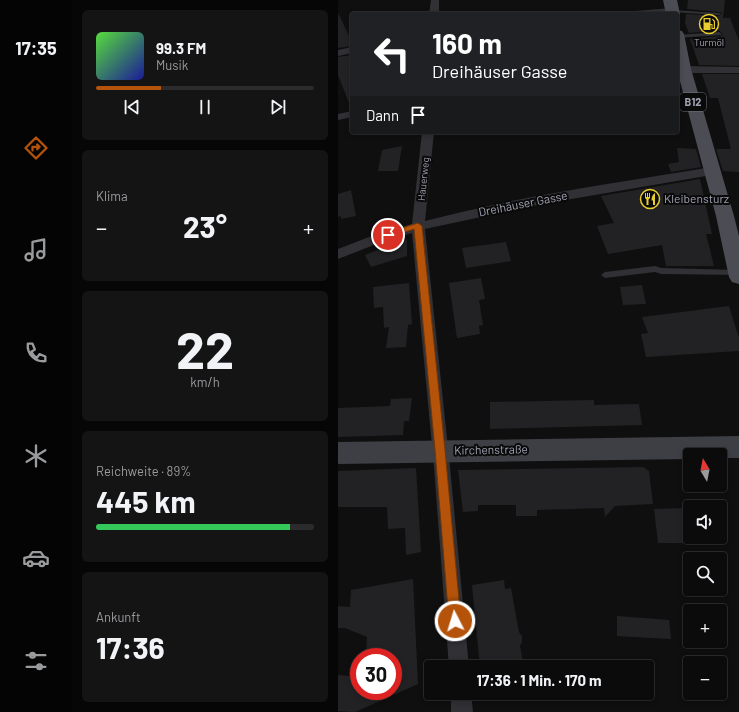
<!DOCTYPE html>
<html lang="de">
<meta charset="utf-8">
<style>
body{margin:0;font-family:Barlow,sans-serif;background:#141415;color:#f1f3f6;height:100vh;display:flex;flex-direction:column;font-size:15px;white-space:nowrap}
*{box-sizing:border-box;margin:0}
p{font-size:13px;color:#9a9b9d}
.icon{flex:none;width:22px;height:22px;fill:none;stroke:currentColor;stroke-width:2;stroke-linecap:round;stroke-linejoin:round}
.map{position:relative;flex:1;overflow:hidden}
.drawer{display:flex;flex-direction:column;gap:10px;padding:10px;background:#060607;width:266px}
.drawer>*{flex:none}
.hud{position:absolute;left:12px;top:12px;width:329px;height:122px;border-radius:4px;box-shadow:0 2px 6px #0003,0 0 0 1px #2b2b2d;background:#202124;color:#fff;overflow:hidden}
.needle{width:26px;rotate:350deg}
.tools{position:absolute;left:345px;top:448px;display:grid;gap:8px}
.tools a{display:grid;place-items:center;width:44px;height:44px;border-radius:4px;background:#0b0b0c;box-shadow:0 2px 6px #0003,0 0 0 1px #2b2b2d;font-size:20px}
.speed{position:absolute;left:12px;top:648px;display:flex;gap:8px;font-size:20px;font-weight:700;text-align:center}
.speed>*{display:grid;place-content:center;width:52px;height:52px;border-radius:50%;background:#0b0b0c;box-shadow:0 2px 6px #0003,0 0 0 1px #2b2b2d;line-height:1}
.speed .limit{border:6px solid #d22;background:#fff;color:#111}
.pin{position:absolute;display:grid;place-items:center;width:34px;height:34px;color:#fff;margin:-17px;border:2px solid #fff;border-radius:50%;box-shadow:0 1px 4px #0007}
.me{position:absolute;width:44px;margin:-22px;rotate:355deg;stroke-linejoin:round;filter:drop-shadow(0 0 3px #0008)}
.turn{display:flex;align-items:center;gap:14px;height:84px;padding:0 16px;font-size:18px}
.turn .icon{width:52px;height:52px;stroke-width:2.5}
.turn b{display:block;font-size:28px;line-height:34px}
.then{display:flex;align-items:center;height:38px;padding:0 16px;background:#0003;gap:8px;font-size:15px}
.big{font-size:30px;font-weight:700;line-height:1.1}
.drawer .widget{flex:1;display:flex;flex-direction:column;justify-content:center;gap:6px;min-width:0;padding:0 14px;border-radius:6px;background:#141415}
.drawer .dial{align-items:center;gap:0}
.dial b{font-size:52px;line-height:1}
.song{display:flex;align-items:center;gap:12px}
.cover{width:48px;height:48px;border-radius:6px;background:linear-gradient(135deg,hsl(110 70% 55%),hsl(240 70% 35%))}
.played{height:4px;border-radius:2px;background:linear-gradient(90deg,#b45309 30%,#2b2b2d 30%)}
.keys{display:flex;justify-content:space-around;direction:ltr}
.heat{display:flex;justify-content:space-between;align-items:center;font-size:22px;direction:ltr}
.charge{height:6px;border-radius:3px;background:linear-gradient(90deg,#34c759 89%,#2b2b2d 0)}
.trip{position:absolute;left:86px;top:660px;width:230px;height:40px;border-radius:4px;background:#0b0b0c;box-shadow:0 2px 6px #0003,0 0 0 1px #2b2b2d;font-weight:700;line-height:40px;text-align:center}
main{display:flex;flex:1;min-height:0}
.tabs{display:flex;flex-direction:column;width:72px;justify-content:space-around;align-items:center;background:#040405;color:#9a9b9d}
.tabs .icon{width:28px;height:28px}
.tabs .current{color:#b45309}
.tabs b{font-size:18px;color:#f1f3f6}
.map>svg:first-child{display:block}
.building{fill:#222224}
.lines{fill:none;stroke-linecap:round;stroke-linejoin:round}
.service{fill:#303035;fill-rule:evenodd}
.minor{fill:#303035;fill-rule:evenodd}
.secondary{fill:#3e3f45;fill-rule:evenodd}
.primary{fill:#4c4c54;fill-rule:evenodd}
.route{fill:#b45309;stroke:#753606}
.labels{text-anchor:middle;stroke-width:4;stroke-linejoin:round;paint-order:stroke}
.far-poi-label{font-size:10px;fill:#a0a2b1;stroke:#0a0a0b}
.far-street-label{font-size:10px;fill:#a0a2b1;stroke:#0a0a0b}
.shield{fill:#0a0a0b;stroke:#73747f;stroke-width:1}
.shield-label{font-size:11px;font-weight:bold;fill:#a0a2b1}
.poi-label{font-size:12px;fill:#a0a2b1;stroke:#0a0a0b;text-anchor:start}
.street-label{font-size:12px;fill:#a0a2b1;stroke:#0a0a0b}
</style>
<main>
<nav class="tabs">
<b>17:35</b>
<svg class="icon current" aria-label="directions" viewBox="0 0 24 24"><path d="M12 3l9 9-9 9-9-9zM9 14v-3h6M13 9l2 2-2 2"/></svg>
<svg class="icon" aria-label="music" viewBox="0 0 24 24"><path d="M9 18V5l10-2v13"/><circle cx="6" cy="18" r="3"/><circle cx="16" cy="16" r="3"/></svg>
<svg class="icon" aria-label="phone" viewBox="0 0 24 24"><path d="M5 4h4l2 5-3 2q2 4 5 5l2-3 5 2v4C11 20 4 13 5 4z"/></svg>
<svg class="icon" aria-label="climate" viewBox="0 0 24 24"><path d="M12 3v18M4 7l16 10M4 17L20 7"/></svg>
<svg class="icon" aria-label="car" viewBox="0 0 24 24"><path d="M5 17H2v-5l4-1 3-4h7l3 4 3 1v5h-3M9 17h6M6 11h13"/><circle cx="7" cy="17" r="2"/><circle cx="17" cy="17" r="2"/></svg>
<svg class="icon" aria-label="filters" viewBox="0 0 24 24"><path d="M4 7h16M4 17h16"/><circle cx="9" cy="7" r="2"/><circle cx="15" cy="17" r="2"/></svg>
</nav>
<section class="drawer">
<div class="widget">
<div class="song"><i class="cover"></i><div><b>99.3 FM</b><p>Musik</p></div></div>
<div class="played"></div>
<div class="keys"><svg class="icon" aria-label="previous" viewBox="0 0 24 24"><path d="M18 5L8 12l10 7zM5 5v14"/></svg><svg class="icon" aria-label="pause" viewBox="0 0 24 24"><path d="M8 5v14M16 5v14"/></svg><svg class="icon" aria-label="next" viewBox="0 0 24 24"><path d="M6 5l10 7-10 7zM19 5v14"/></svg></div>
</div>
<div class="widget"><p>Klima</p>
<div class="heat"><a>−</a><b class="big">23°</b><a>+</a></div>
</div>
<div class="widget dial"><b>22</b><p>km/h</p></div>
<div class="widget"><p>Reichweite · 89%</p><b class="big">445 km</b><div class="charge"></div></div>
<div class="widget"><p>Ankunft</p><b class="big">17:36</b></div>
</section>
<div class="map">
<svg width="401" height="712" viewBox="0 0 401 712">
<rect width="100%" height="100%" fill="#0f0f10"/>
<g class="building">
<path d="M350,0H387L385,18H392L401,41V66L361,65L352,39L383,36L385,34L381,30L351,33L347,23L348,14L381,16L384,13L381,12L349,9Z"/>
<path d="M0,13L14,42V46L0,48Z"/>
<path d="M14,55V108H13L0,75V57Z"/>
<path d="M364,74H401V172L385,171L378,149H393L380,98H372Z"/>
<path d="M64,146L60,171H40L44,150Z"/>
<path d="M339,148L358,149L363,167L333,172L330,164L341,162Z"/>
<path d="M362,179L374,234H368L376,266H328L324,245L270,254L259,226L276,223L263,196Z"/>
<path d="M13,190L18,216L3,219V216L0,217V194Z"/>
<path d="M69,239V256L33,267L27,255Z"/>
<path d="M168,242L173,261L128,268L124,248Z"/>
<path d="M143,278L147,299L141,300L145,325L141,326L142,334L119,338L111,283Z"/>
<path d="M71,283L74,324L70,325L68,347L48,348L51,327L46,328L45,307L36,308L35,287Z"/>
<path d="M304,285L308,304L285,305L282,287Z"/>
<path d="M391,306L401,338V351L308,357L303,334L310,333L304,317Z"/>
<path d="M74,398L71,421H66L65,435L0,437V408L52,406L53,399Z"/>
<path d="M256,400V405L301,404L304,425L152,429V402Z"/>
<path d="M305,467L311,471L315,504L277,506L267,517L266,508L199,510V516H178V505H140V511L125,512L120,470Z"/>
<path d="M78,468L83,552L68,555L67,528L50,529L49,507H0V471Z"/>
<path d="M352,508V543H320L316,509Z"/>
<path d="M75,579L80,684L17,712L0,711V675L21,677V691H55V657H28L29,637L7,628H0V606L12,607L13,590Z"/>
<path d="M166,580L167,589L173,588L181,632L184,636V642L182,646L185,663L171,665V667H142L134,585Z"/>
<path d="M279,616L331,620L333,639L279,636Z"/>
</g>
<g class="lines">
<g class="service">
<path d="M333,8L335,10L381,13L383,14L381,15L334,12L332,11L291,14L284,13L286,12Z"/>
<path d="M381,32L384,34L383,35L339,38L340,35Z"/>
<path d="M317,266L323,268L400,270L401,275L323,274L317,272L267,278L263,275L267,272Z"/>
</g>
<g class="minor">
<path d="M93,0H101V14H91Z"/>
<path d="M14,47V53L0,56V50Z"/>
<path d="M346,66L401,67V73H339V67Z"/>
<path d="M14,111V117L0,120V114Z"/>
<path d="M84,132H96L87,221C181,196 278,183 374,167L378,168L380,171L378,174L374,175L204,204L87,229L112,467L131,667H111L96,467L74,233L41,243L0,259V249L31,237L74,224Z"/>
<path d="M113,693H133L135,712H113Z"/>
</g>
<path class="secondary" d="M401,436V458H382V455H352V459L0,464V442Z"/>
<g class="primary">
<path d="M325,0H339L342,14L340,17L339,14H328Z"/>
<path d="M339,30L344,31L346,34L353,69L396,216L401,236V284L394,282L391,277L378,216L339,70Z"/>
</g>
</g>
<path class="route" d="M80,223L84,226L107,450L123,621L121,625L117,627L113,625L111,621L97,450L76,229L50,238L46,235L48,233Z"/>
<defs>
<symbol id="fuel-ring" viewBox="-11 -11 22 22"><circle r="9.5" fill="#0a0a0b" stroke="#e9cc2e" stroke-width="1.5"/><path d="M-5.5-6h7V0h2V4h1.3V-2.5L3-4.5l.8-.8L6-3V5H2.5V1h-1V6h-7ZM-4.2-4.7v3.2H.2V-4.7Z" fill="#e9cc2e"/></symbol>
<symbol id="restaurant-ring" viewBox="-11 -11 22 22"><circle r="9.5" fill="#0a0a0b" stroke="#e9cc2e" stroke-width="1.5"/><path d="M-5-6h1v4h1v-4h1v4h1v-4h1v5L-1.5 .5V6h-2V.5L-5-1ZM5-6V6H3V1.5H1.5Q1.5-4 5-6Z" fill="#e9cc2e"/></symbol>
</defs>
<g fill-rule="evenodd">
<use href="#fuel-ring" x="360" y="13" width="22" height="22"/>
<use href="#restaurant-ring" x="301" y="188" width="22" height="22"/>
</g>
<g class="labels">
<g class="far-poi-label">
<text x="371" y="46">Turmöl</text>
</g>
<g class="far-street-label">
<text transform="translate(85 179) rotate(-84)" y="4">Hauerweg</text>
</g>
<rect class="shield" x="342" y="93" width="26" height="18" rx="3"/>
<g class="shield-label">
<text x="355" y="106">B12</text>
</g>
<g class="poi-label">
<text x="326" y="203">Kleibensturz</text>
</g>
<g class="street-label">
<text transform="translate(185 204) rotate(-11)" y="4">Dreihäuser Gasse</text>
<text transform="translate(153 450) rotate(-1)" y="4">Kirchenstraße</text>
</g>
</g>
</svg>
<div class="tools">
<a><svg class="needle" viewBox="-14 -14 28 28"><path d="M0-13l5 13h-10z" fill="#e53935"/><path d="M0 13l5-13h-10z" fill="#9a9b9d"/></svg></a>
<a><svg class="icon" aria-label="sound" viewBox="0 0 24 24"><path d="M4 9h4l5-4v14l-5-4H4zM17 9q2 3 0 6"/></svg></a>
<a><svg class="icon" aria-label="search" viewBox="0 0 24 24"><circle cx="10" cy="10" r="6"/><path d="M15 15l6 6"/></svg></a>
<a>+</a>
<a>−</a>
</div>
<div class="speed"><div class="limit">30</div></div>
<div class="pin" style="left:50px;top:235px;background:#d93025"><svg class="icon" aria-label="arrive" viewBox="0 0 24 24"><path d="M6 21V4h12l-3 4 3 4H6"/></svg></div>
<svg class="me" style="left:117px;top:621px" viewBox="-20 -20 40 40"><circle r="17" fill="#b45309" stroke="#fff" stroke-width="3"/><path d="M0-11L8 9 0 5-8 9z" fill="#fff"/></svg>
<div class="trip">17:36 · 1 Min. · 170 m</div>
<div class="hud">
<div class="turn"><svg class="icon" aria-label="left" viewBox="0 0 24 24"><path d="M17 20v-9H6M10 6l-5 5 5 5"/></svg><div><b>160 m</b>Dreihäuser Gasse</div></div>
<div class="then">Dann<svg class="icon" aria-label="arrive" viewBox="0 0 24 24"><path d="M6 21V4h12l-3 4 3 4H6"/></svg></div>
</div>
</div>
</main>
